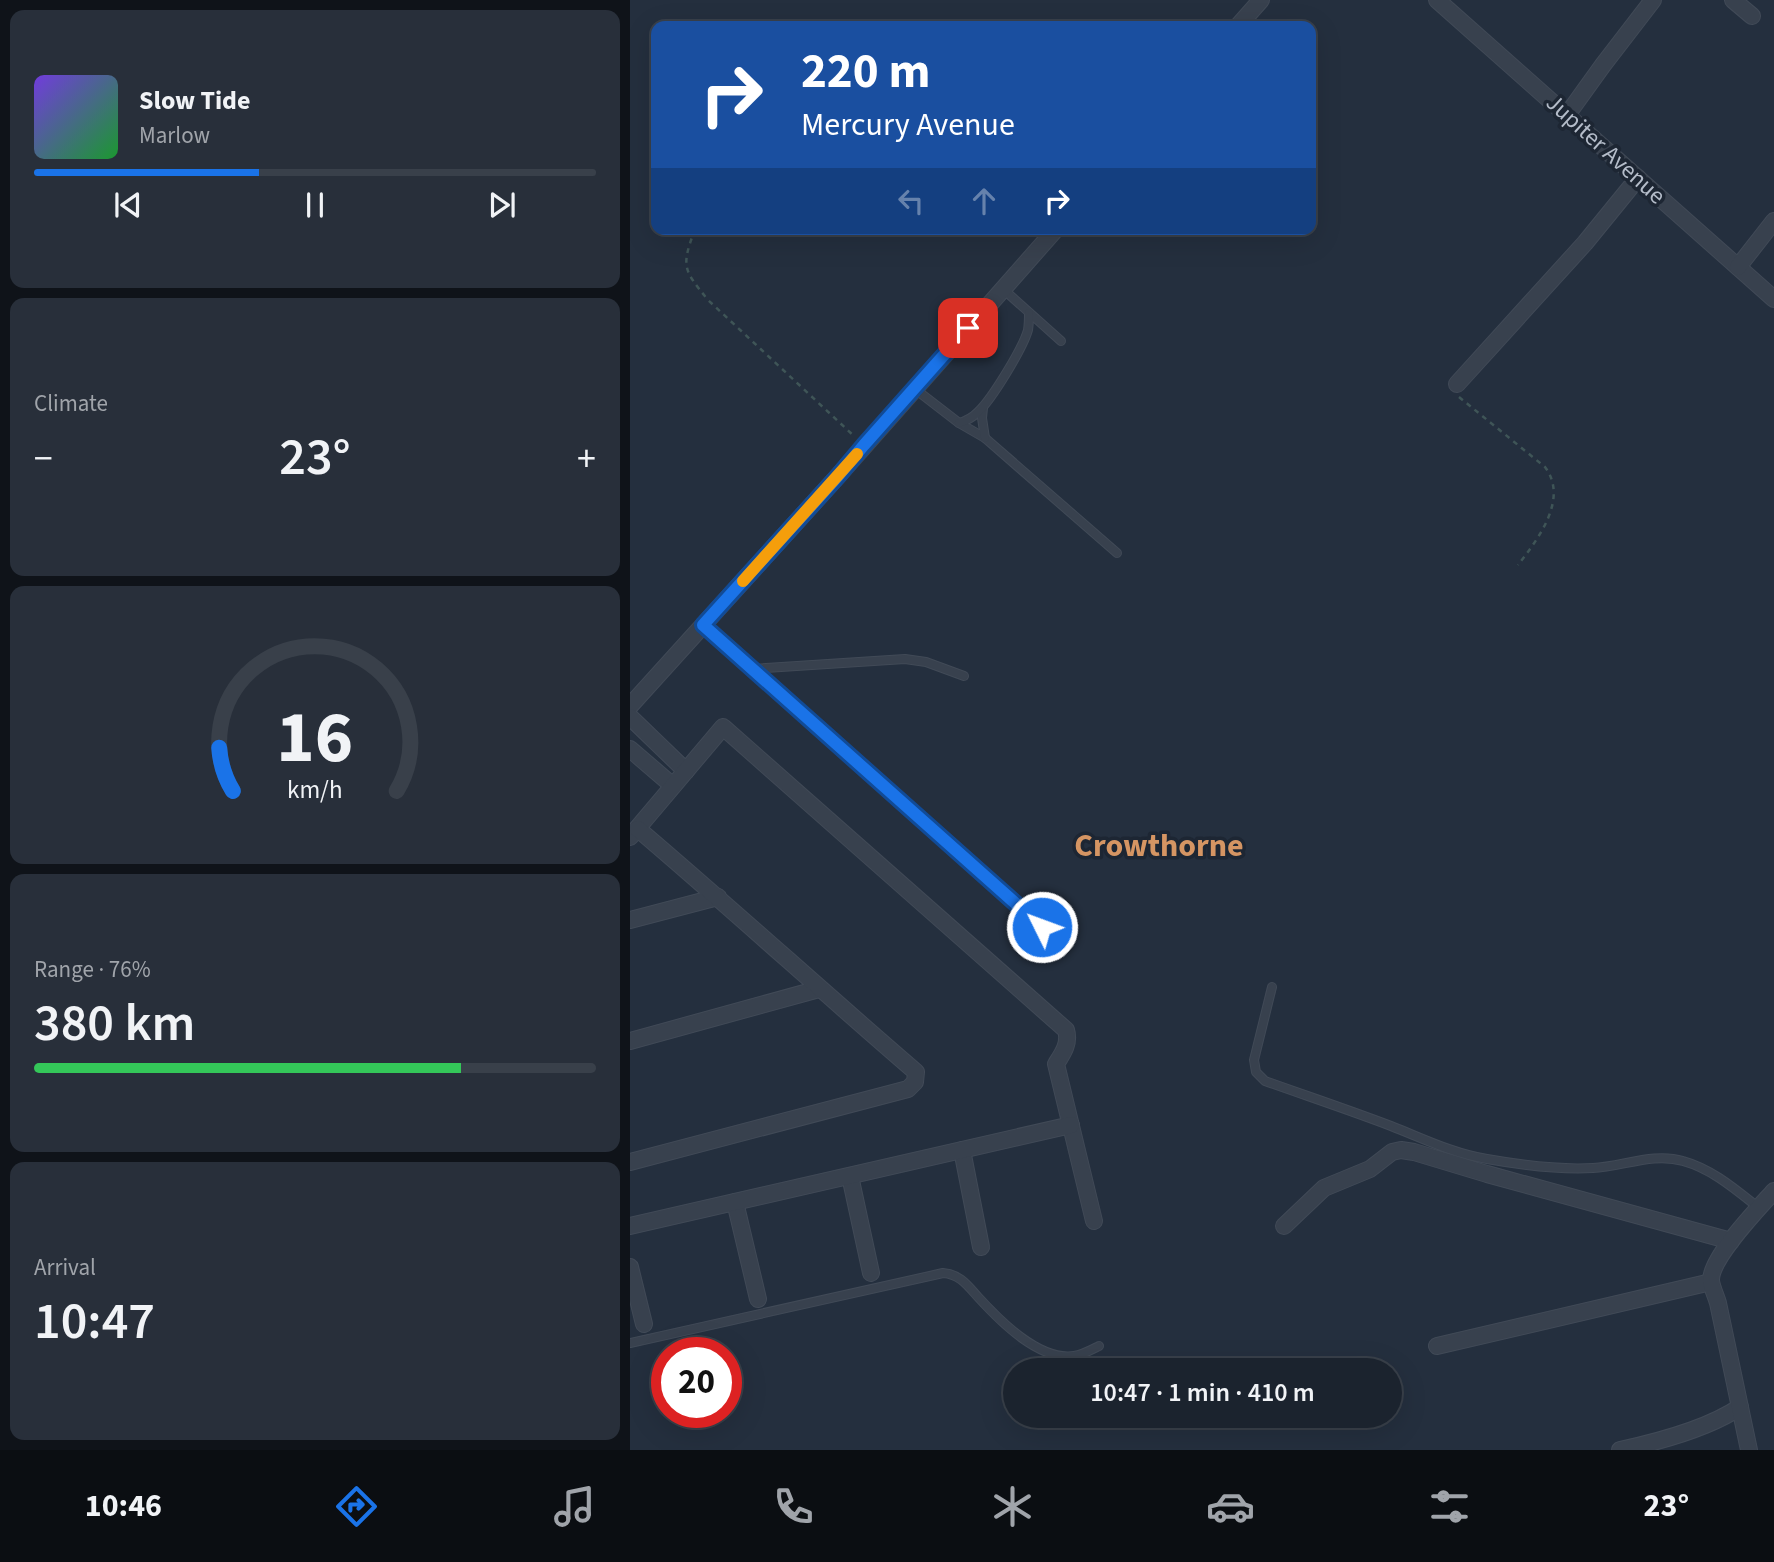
<!DOCTYPE html>
<meta charset="utf-8">
<style>
body{margin:0;font-family:"Source Sans 3",sans-serif;background:#282f3a;color:#f1f3f6;height:100vh;display:flex;flex-direction:column;font-size:26px;white-space:nowrap}
*{box-sizing:border-box;margin:0}
p{font-size:23px;color:#a0a4aa}
.icon{flex:none;width:38px;height:38px;fill:none;stroke:currentColor;stroke-width:2;stroke-linecap:round;stroke-linejoin:round}
.map{position:relative;flex:1;overflow:hidden}
.side{display:flex;flex-direction:column;gap:10px;padding:10px;background:#0f1319;width:630px}
.side>*{flex:none}
.top-card{position:absolute;left:21px;top:21px;width:665px;height:214px;border-radius:14px;box-shadow:0 7px 28px #0002,0 0 0 2px #39404a;background:#1a4fa0;color:#fff;overflow:hidden}
.speed{position:absolute;left:21px;top:1337px;display:flex;gap:14px;font-size:35px;font-weight:700;text-align:center}
.speed>*{display:grid;place-content:center;width:91px;height:91px;border-radius:50%;background:#1b232e;box-shadow:0 7px 28px #0002,0 0 0 2px #39404a;line-height:1}
.speed .limit{border:10px solid #d22;background:#fff;color:#111}
.pin{position:absolute;display:grid;place-items:center;width:60px;height:60px;color:#fff;margin:-30px;border-radius:14px;box-shadow:0 4px 10px #0006}
.me{position:absolute;width:77px;margin:-38px;rotate:312deg;stroke-linejoin:round;filter:drop-shadow(0 0 5px #0008)}
.turn{display:flex;align-items:center;gap:24px;height:147px;padding:0 35px;font-size:32px}
.turn .icon{width:91px;height:91px;stroke-width:2.5}
.turn b{display:block;font-size:49px;line-height:60px}
.lanes{display:flex;align-items:center;height:66px;padding:0 35px;background:#0003;justify-content:center;gap:35px;direction:ltr}
.lanes .off{opacity:.35}
.big{font-size:52px;font-weight:600;line-height:1.1}
.side .tile{flex:1;display:flex;flex-direction:column;justify-content:center;gap:10px;min-width:0;padding:0 24px;border-radius:14px;background:#282f3a}
.side .dial{align-items:center;gap:0}
.dial svg{height:182px;overflow:visible;fill:none;stroke:#39404a;stroke-width:7;stroke-linecap:round;text-anchor:middle}
.dial text{fill:#f1f3f6;stroke:none}
.song{display:flex;align-items:center;gap:21px}
.cover{width:84px;height:84px;border-radius:10px;background:linear-gradient(135deg,hsl(260 70% 55%),hsl(130 70% 35%))}
.played{height:7px;border-radius:4px;background:linear-gradient(90deg,#1a73e8 40%,#39404a 40%)}
.keys{display:flex;justify-content:space-around;direction:ltr}
.heat{display:flex;justify-content:space-between;align-items:center;font-size:38px;direction:ltr}
.charge{height:10px;border-radius:5px;background:linear-gradient(90deg,#34c759 76%,#39404a 0)}
.trip{position:absolute;left:373px;top:1358px;width:399px;height:70px;border-radius:35px;background:#1b232e;box-shadow:0 7px 28px #0002,0 0 0 2px #39404a;font-weight:600;line-height:70px;text-align:center}
.dock{display:flex;height:112px;justify-content:space-around;align-items:center;background:#0b0e12;color:#a0a4aa}
.dock .icon{width:49px;height:49px}
.dock .current{color:#1a73e8}
.dock b{font-size:32px;color:#f1f3f6}
main{display:flex;flex:1;min-height:0}
.map>svg:first-child{display:block}
.lines{fill:none;stroke-linecap:round;stroke-linejoin:round}
.service-casing{stroke:#414a57;stroke-width:10}
.minor-casing{stroke:#414a57;stroke-width:18}
.path{stroke:#3f5557;stroke-width:2.5;stroke-dasharray:5 5;stroke-linecap:butt}
.service{stroke:#38414e;stroke-width:8}
.minor{stroke:#38414e;stroke-width:16}
.route-casing{stroke:#114b97;stroke-width:18}
.route{stroke:#1a73e8;stroke-width:12}
.slow{stroke:#f59e0b;stroke-width:12}
.labels{text-anchor:middle;stroke-width:7;stroke-linejoin:round;paint-order:stroke}
.street-label{font-size:24px;fill:#b4bcc9;stroke:#1d2633}
.district-label{font-size:32px;font-weight:bold;fill:#d59563;stroke:#1d2633}
</style>
<main>
<section class="side">
<div class="tile">
<div class="song"><i class="cover"></i><div><b>Slow Tide</b><p>Marlow</p></div></div>
<div class="played"></div>
<div class="keys"><svg class="icon" aria-label="previous" viewBox="0 0 24 24"><path d="M18 5L8 12l10 7zM5 5v14"/></svg><svg class="icon" aria-label="pause" viewBox="0 0 24 24"><path d="M8 5v14M16 5v14"/></svg><svg class="icon" aria-label="next" viewBox="0 0 24 24"><path d="M6 5l10 7-10 7zM19 5v14"/></svg></div>
</div>
<div class="tile"><p>Climate</p>
<div class="heat"><a>−</a><b class="big">23°</b><a>+</a></div>
</div>
<div class="tile dial"><svg viewBox="0 0 100 80">
<path d="M14 69A42 42 0 1 1 86 69"/>
<path d="M14 69A42 42 0 0 1 8 50" stroke="#1a73e8"/>
<text x="50" y="56" font-size="32" font-weight="700">16</text>
<text x="50" y="72" font-size="11">km/h</text>
</svg></div>
<div class="tile"><p>Range · 76%</p><b class="big">380 km</b><div class="charge"></div></div>
<div class="tile"><p>Arrival</p><b class="big">10:47</b></div>
</section>
<div class="map">
<svg width="1144" height="1450" viewBox="0 0 1144 1450">
<rect width="100%" height="100%" fill="#242f3e"/>
<g class="lines">
<defs>
<g id="service">
<path d="M373,289L431,341"/>
<path d="M285,389L329,423L355,438L487,553"/>
<path d="M353,408L352,418L355,438"/>
<path d="M329,423C336,421 343,417 348,412C362,399 393,348 398,330C399,324 399,318 399,313"/>
<path d="M73,625L412,927"/>
<path d="M122,669L275,659L296,662L334,676"/>
<path d="M642,987L624,1060L626,1072L635,1081C677,1096 719,1110 761,1126C792,1138 824,1154 857,1159C891,1165 928,1170 963,1168C992,1167 1023,1152 1053,1161C1082,1169 1105,1189 1129,1208"/>
<path d="M0,1343L313,1273C330,1274 338,1286 348,1297C370,1321 409,1361 444,1356C452,1355 461,1350 469,1346"/>
</g>
<g id="minor">
<path d="M807,0L1144,299"/>
<path d="M1103,0L1122,16"/>
<path d="M608,26L631,0"/>
<path d="M937,115L973,65L1023,0"/>
<path d="M1108,267L1144,221"/>
<path d="M827,384L955,243L1008,178"/>
<path d="M0,706L208,476L426,229"/>
<path d="M0,717L56,771"/>
<path d="M0,749L43,786"/>
<path d="M0,837L93,727L436,1030C440,1043 433,1053 426,1064L464,1221"/>
<path d="M0,920L88,897"/>
<path d="M0,1041L189,989"/>
<path d="M332,1150L351,1247"/>
<path d="M0,1162L278,1089L285,1082L286,1072C193,992 102,909 8,829"/>
<path d="M220,1176L241,1273"/>
<path d="M105,1202L128,1299"/>
<path d="M0,1226L441,1125"/>
<path d="M654,1226L694,1188L740,1169L762,1152L771,1150L784,1152L857,1174L1101,1241"/>
<path d="M0,1267L14,1324"/>
<path d="M807,1346L1081,1282"/>
<path d="M990,1450C1027,1442 1079,1428 1110,1407"/>
<path d="M1119,1450L1088,1303C1086,1296 1082,1288 1081,1281C1080,1258 1128,1209 1144,1191"/>
</g>
</defs>
<use href="#service" class="service-casing"/>
<use href="#minor" class="minor-casing"/>
<g class="path">
<path d="M65,229C51,267 53,269 78,300L224,436"/>
<path d="M829,397L915,467C939,499 908,539 888,565"/>
</g>
<use href="#service" class="service"/>
<use href="#minor" class="minor"/>
</g>
<g class="lines">
<defs>
<path id="route" d="M338,328L234,445L208,476L73,625L412,927"/>
</defs>
<use href="#route" class="route-casing"/>
<use href="#route" class="route"/>
<path class="slow" d="M113,581L227,454"/>
</g>
<g class="labels">
<g class="street-label">
<text transform="translate(976 149) rotate(42)" y="8">Jupiter Avenue</text>
</g>
<g class="district-label">
<text x="529" y="856">Crowthorne</text>
</g>
</g>
</svg>
<div class="speed"><div class="limit">20</div></div>
<div class="pin" style="left:338px;top:328px;background:#d93025"><svg class="icon" aria-label="arrive" viewBox="0 0 24 24"><path d="M6 21V4h12l-3 4 3 4H6"/></svg></div>
<svg class="me" style="left:412px;top:927px" viewBox="-20 -20 40 40"><circle r="17" fill="#1a73e8" stroke="#fff" stroke-width="3"/><path d="M0-11L8 9 0 5-8 9z" fill="#fff"/></svg>
<div class="trip">10:47 · 1 min · 410 m</div>
<div class="top-card">
<div class="turn"><svg class="icon" aria-label="right" viewBox="0 0 24 24"><path d="M7 20v-9h11M14 6l5 5-5 5"/></svg><div><b>220 m</b>Mercury Avenue</div></div>
<div class="lanes"><svg class="icon off" aria-label="left" viewBox="0 0 24 24"><path d="M17 20v-9H6M10 6l-5 5 5 5"/></svg><svg class="icon off" aria-label="ahead" viewBox="0 0 24 24"><path d="M12 20V5M6 11l6-6 6 6"/></svg><svg class="icon" aria-label="right" viewBox="0 0 24 24"><path d="M7 20v-9h11M14 6l5 5-5 5"/></svg></div>
</div>
</div>
</main>
<nav class="dock">
<b>10:46</b>
<svg class="icon current" aria-label="directions" viewBox="0 0 24 24"><path d="M12 3l9 9-9 9-9-9zM9 14v-3h6M13 9l2 2-2 2"/></svg>
<svg class="icon" aria-label="music" viewBox="0 0 24 24"><path d="M9 18V5l10-2v13"/><circle cx="6" cy="18" r="3"/><circle cx="16" cy="16" r="3"/></svg>
<svg class="icon" aria-label="phone" viewBox="0 0 24 24"><path d="M5 4h4l2 5-3 2q2 4 5 5l2-3 5 2v4C11 20 4 13 5 4z"/></svg>
<svg class="icon" aria-label="climate" viewBox="0 0 24 24"><path d="M12 3v18M4 7l16 10M4 17L20 7"/></svg>
<svg class="icon" aria-label="car" viewBox="0 0 24 24"><path d="M5 17H2v-5l4-1 3-4h7l3 4 3 1v5h-3M9 17h6M6 11h13"/><circle cx="7" cy="17" r="2"/><circle cx="17" cy="17" r="2"/></svg>
<svg class="icon" aria-label="filters" viewBox="0 0 24 24"><path d="M4 7h16M4 17h16"/><circle cx="9" cy="7" r="2"/><circle cx="15" cy="17" r="2"/></svg>
<b>23°</b>
</nav>
